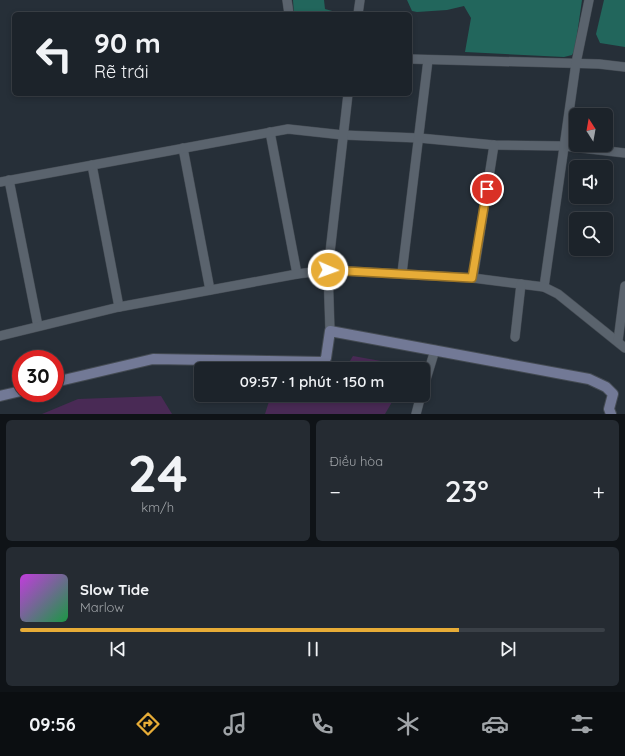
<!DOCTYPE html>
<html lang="vi">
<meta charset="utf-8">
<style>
body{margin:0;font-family:Quicksand,sans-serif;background:#252b32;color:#f1f3f6;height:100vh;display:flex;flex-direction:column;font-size:15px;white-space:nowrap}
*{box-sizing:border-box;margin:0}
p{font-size:13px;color:#a0a4a8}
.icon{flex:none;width:22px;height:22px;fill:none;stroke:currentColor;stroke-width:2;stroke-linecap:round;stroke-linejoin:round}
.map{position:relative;height:414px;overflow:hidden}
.sheet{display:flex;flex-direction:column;gap:6px;padding:6px;background:#0f1317;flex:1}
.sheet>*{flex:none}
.guide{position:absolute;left:12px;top:12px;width:400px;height:84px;border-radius:6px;box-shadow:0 2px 6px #0003,0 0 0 1px #3a4047;background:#1c232a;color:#f1f3f6;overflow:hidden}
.needle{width:26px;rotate:349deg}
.buttons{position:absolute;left:569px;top:108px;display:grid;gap:8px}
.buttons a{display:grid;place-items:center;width:44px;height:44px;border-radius:6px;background:#1c232a;box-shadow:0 2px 6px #0003,0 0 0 1px #3a4047;font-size:20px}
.speed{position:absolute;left:12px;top:350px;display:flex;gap:8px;font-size:20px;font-weight:700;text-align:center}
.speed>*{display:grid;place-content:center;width:52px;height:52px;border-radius:50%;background:#1c232a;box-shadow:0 2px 6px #0003,0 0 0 1px #3a4047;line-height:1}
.speed .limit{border:6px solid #d22;background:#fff;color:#111}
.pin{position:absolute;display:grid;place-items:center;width:34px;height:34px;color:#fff;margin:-17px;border:2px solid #fff;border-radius:50%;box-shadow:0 1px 4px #0007}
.me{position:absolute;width:44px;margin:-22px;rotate:92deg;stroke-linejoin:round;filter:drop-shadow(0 0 3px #0008)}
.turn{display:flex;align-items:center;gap:14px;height:84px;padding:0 16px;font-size:18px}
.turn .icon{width:52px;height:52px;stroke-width:2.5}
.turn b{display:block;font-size:28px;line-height:34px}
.big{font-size:30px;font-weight:600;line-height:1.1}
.sheet .widget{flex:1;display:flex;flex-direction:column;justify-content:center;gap:6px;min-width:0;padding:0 14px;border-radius:6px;background:#252b32}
.sheet .dial{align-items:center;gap:0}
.dial b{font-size:52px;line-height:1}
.song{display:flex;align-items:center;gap:12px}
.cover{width:48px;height:48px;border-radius:6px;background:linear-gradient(135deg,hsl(290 70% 55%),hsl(140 70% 35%))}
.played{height:4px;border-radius:2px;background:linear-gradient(90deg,#e7ac37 75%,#3a4047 75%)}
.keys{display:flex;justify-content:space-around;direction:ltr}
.heat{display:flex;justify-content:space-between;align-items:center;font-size:22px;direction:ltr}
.sheet .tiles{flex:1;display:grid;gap:6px;grid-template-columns:1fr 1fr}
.widget:last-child{grid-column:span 2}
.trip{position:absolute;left:194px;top:362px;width:236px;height:40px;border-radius:6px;background:#1c232a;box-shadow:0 2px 6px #0003,0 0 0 1px #3a4047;font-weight:600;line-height:40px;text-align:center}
.tab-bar{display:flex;height:64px;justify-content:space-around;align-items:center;background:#0b0e11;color:#a0a4a8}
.tab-bar .icon{width:28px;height:28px}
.tab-bar .current{color:#e7ac37}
.tab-bar b{font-size:18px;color:#f1f3f6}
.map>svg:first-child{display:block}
.green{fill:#492a55}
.water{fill:#22665c}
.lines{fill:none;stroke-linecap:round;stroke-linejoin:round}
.street-casing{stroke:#444b53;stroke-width:10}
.secondary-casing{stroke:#444b53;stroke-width:12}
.street{stroke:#5a636d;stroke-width:9}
.secondary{stroke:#727996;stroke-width:10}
.route-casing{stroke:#967024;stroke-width:10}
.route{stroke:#e7ac37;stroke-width:7}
</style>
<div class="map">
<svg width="625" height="414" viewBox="0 0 625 414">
<rect width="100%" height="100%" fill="#262f38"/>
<g class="green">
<path d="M353,356L381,361L389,369H345Z"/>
<path d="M271,395L329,398L331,395H396L385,414H265Z"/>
<path d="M161,396L172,414H42L78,399Z"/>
</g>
<g class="water">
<path d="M293,0H324L325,9L343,14H294Z"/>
<path d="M407,0H582L575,49L572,55L564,57L465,52L471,18L464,6L447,10L417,12L412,11Z"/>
<path d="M604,0H625V47L600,43L596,34Z"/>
</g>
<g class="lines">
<defs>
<g id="street">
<path d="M287,0L289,14"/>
<path d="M358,14L360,0"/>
<path d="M410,59L599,64L625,67"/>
<path d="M270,132L297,274"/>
<path d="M183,148L210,290"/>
<path d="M92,165L119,307"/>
<path d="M9,180L38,326"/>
<path d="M0,182L288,129L343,135L419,138L494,145L564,146L625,153"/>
<path d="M402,273L428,60"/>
<path d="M473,278L494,145"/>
<path d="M544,287L576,63L589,0"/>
<path d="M330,331L328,270L348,94"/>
<path d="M0,336L119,307L297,274L328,270L473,278L544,287L558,294L625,348"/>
<path d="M515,337L521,284"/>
<path d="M618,341L625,286"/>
<path d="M423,389L435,350"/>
<path d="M416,414L421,395"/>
</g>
<g id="secondary">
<path d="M55,382L153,359L323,362L326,358L330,331L589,379L606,387L613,394L609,409L611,414"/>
<path d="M0,396L21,391"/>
</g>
</defs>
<use href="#street" class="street-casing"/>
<use href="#secondary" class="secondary-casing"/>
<use href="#street" class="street"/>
<use href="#secondary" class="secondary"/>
</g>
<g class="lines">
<defs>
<path id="route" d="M328,270L472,278L487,189"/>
</defs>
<use href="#route" class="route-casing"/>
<use href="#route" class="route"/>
</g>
</svg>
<div class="buttons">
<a><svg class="needle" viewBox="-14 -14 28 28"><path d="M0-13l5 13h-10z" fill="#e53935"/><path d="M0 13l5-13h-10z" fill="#a0a4a8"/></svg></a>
<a><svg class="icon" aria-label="sound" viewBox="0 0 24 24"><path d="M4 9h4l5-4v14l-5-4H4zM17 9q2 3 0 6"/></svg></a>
<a><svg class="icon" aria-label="search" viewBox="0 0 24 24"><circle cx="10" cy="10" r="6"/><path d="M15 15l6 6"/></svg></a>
</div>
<div class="speed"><div class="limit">30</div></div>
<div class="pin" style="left:487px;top:189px;background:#d93025"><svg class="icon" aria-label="arrive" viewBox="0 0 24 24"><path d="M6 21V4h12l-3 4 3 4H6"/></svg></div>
<svg class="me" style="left:328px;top:270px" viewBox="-20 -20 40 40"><circle r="17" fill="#e7ac37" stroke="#fff" stroke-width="3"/><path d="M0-11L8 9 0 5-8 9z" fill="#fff"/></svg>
<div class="trip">09:57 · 1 phút · 150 m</div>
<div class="guide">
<div class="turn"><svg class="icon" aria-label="left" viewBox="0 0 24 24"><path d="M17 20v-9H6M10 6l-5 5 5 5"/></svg><div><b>90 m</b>Rẽ trái</div></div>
</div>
</div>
<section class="sheet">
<div class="tiles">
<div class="widget dial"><b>24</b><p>km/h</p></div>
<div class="widget"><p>Điều hòa</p>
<div class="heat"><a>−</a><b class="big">23°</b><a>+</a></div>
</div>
<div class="widget">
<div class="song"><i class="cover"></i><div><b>Slow Tide</b><p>Marlow</p></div></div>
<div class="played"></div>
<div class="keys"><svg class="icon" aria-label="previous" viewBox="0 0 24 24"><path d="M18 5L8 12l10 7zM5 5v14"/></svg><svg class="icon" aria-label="pause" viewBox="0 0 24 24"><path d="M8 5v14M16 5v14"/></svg><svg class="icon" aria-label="next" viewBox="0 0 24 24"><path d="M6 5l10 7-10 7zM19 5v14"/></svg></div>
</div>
</div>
</section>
<nav class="tab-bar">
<b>09:56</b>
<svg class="icon current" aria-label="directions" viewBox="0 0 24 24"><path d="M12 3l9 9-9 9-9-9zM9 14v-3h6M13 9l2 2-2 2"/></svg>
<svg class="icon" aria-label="music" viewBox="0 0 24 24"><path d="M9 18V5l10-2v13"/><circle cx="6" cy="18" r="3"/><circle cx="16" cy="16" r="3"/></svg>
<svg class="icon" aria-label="phone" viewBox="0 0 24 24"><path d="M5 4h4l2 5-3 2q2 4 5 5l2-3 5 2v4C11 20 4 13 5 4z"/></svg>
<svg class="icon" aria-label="climate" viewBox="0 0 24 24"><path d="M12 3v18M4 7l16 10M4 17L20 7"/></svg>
<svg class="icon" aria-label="car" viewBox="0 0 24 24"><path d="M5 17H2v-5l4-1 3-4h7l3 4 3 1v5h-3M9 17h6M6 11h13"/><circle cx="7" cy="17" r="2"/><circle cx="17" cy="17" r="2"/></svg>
<svg class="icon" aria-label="filters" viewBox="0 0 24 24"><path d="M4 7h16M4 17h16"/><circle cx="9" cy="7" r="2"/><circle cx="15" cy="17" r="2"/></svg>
</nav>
